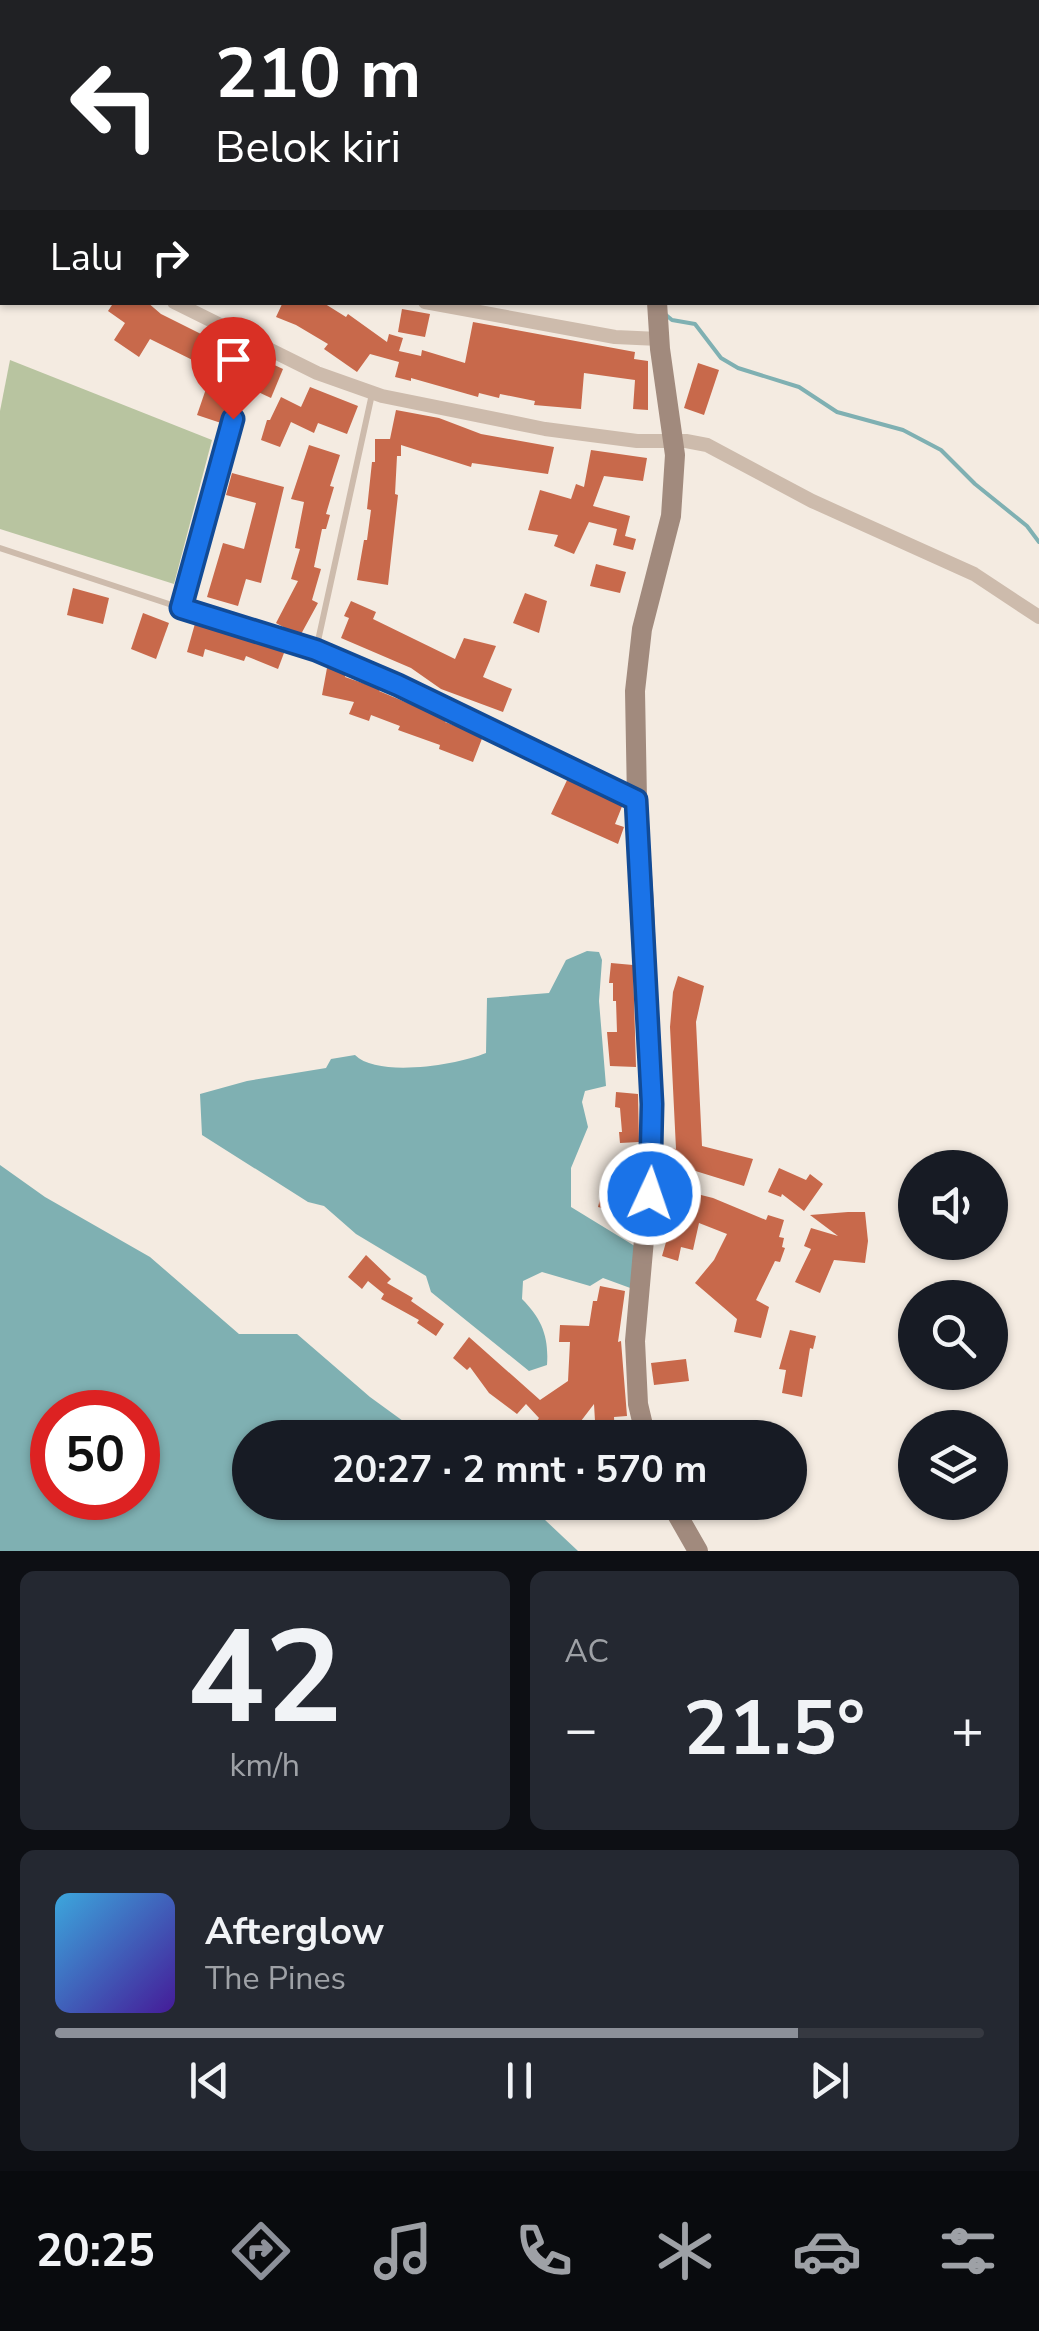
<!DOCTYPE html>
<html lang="id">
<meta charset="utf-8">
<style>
body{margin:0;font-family:"Nunito Sans",sans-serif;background:#242831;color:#f1f3f6;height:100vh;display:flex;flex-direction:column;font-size:38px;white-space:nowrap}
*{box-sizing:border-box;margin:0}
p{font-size:32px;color:#9ea1a6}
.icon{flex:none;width:55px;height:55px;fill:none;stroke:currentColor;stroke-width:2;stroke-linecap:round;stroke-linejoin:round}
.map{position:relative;height:1551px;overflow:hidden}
.drawer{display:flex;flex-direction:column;gap:20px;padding:20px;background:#0d0f14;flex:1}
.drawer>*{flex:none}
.banner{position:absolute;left:0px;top:0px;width:1040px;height:305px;box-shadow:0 2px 8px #0004;background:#202124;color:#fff;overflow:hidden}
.buttons{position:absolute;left:898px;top:1150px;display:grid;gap:20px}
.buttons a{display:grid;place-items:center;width:110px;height:110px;border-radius:50%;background:#171b24;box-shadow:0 2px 8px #0004;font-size:50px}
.speed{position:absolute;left:30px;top:1390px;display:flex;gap:20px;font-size:50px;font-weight:700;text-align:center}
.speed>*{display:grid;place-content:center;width:130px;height:130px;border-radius:50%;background:#171b24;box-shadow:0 2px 8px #0004;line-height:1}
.speed .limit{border:15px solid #d22;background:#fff;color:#111}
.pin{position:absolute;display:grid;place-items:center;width:85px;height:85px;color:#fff;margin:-102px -42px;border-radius:50% 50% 50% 0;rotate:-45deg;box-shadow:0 0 10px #0007}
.pin .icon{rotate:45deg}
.me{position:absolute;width:110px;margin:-55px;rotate:3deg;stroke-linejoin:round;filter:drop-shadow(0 0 8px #0008)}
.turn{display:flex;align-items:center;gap:35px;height:210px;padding:0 50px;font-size:45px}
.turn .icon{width:130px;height:130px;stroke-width:2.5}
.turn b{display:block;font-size:70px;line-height:85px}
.then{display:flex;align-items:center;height:95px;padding:0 50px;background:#0003;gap:20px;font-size:38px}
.big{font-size:75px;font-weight:700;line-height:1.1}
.drawer .widget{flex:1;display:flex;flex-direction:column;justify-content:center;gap:15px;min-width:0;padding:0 35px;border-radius:15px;background:#242831}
.drawer .dial{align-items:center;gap:0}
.dial b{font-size:130px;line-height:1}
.song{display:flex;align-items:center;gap:30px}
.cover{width:120px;height:120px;border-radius:15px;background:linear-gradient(135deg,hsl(200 70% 55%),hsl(260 70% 35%))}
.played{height:10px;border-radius:5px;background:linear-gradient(90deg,#8c9099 80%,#363941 80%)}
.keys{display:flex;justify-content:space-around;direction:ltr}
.heat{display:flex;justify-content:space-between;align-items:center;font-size:55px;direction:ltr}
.drawer .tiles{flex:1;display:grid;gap:20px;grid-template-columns:1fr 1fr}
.widget:last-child{grid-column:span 2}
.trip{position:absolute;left:232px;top:1420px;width:575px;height:100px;border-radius:50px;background:#171b24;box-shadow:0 2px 8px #0004;font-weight:700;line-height:100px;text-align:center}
.tabs{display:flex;height:160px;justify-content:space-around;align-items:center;background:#090b0e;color:#9ea1a6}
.tabs .icon{width:70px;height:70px}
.tabs .on{color:#8c9099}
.tabs b{font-size:45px;color:#f1f3f6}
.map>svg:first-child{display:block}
.green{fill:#b8c4a0}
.water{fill:#7fb0b2;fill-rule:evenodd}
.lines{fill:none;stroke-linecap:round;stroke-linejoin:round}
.stream{stroke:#7fb0b2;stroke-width:4}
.building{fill:#c8694b}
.service{stroke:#cdbbac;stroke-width:6}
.minor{stroke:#cdbbac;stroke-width:14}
.secondary{stroke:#a18a7d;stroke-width:20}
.route-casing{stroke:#114b97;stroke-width:25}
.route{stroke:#1a73e8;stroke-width:18}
</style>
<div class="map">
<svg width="1039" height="1551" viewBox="0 0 1039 1551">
<rect width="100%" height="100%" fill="#f4ebe1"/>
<path class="green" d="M10,360L212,440L174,584L0,529V411Z"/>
<g class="water">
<path d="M587,951L599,952L602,960L599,1001L606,1086L585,1091L582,1102L588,1127L571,1168V1207L638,1248L633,1289L603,1278L590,1286L542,1272L523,1281L522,1299C542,1319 549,1337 547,1365L529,1371L431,1292L426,1276L356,1234L324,1206L308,1202L202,1135L200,1094L247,1081L326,1068L331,1059L355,1055C378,1078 457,1065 486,1053L487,998L549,993L566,960Z"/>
<path d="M0,1165L45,1197L150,1257L239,1334H297L370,1397L425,1437L250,1438V1502L527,1503L578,1551H0ZM52,1412H138V1498H52Z"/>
</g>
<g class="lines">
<g class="stream">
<path d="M0,67L2,66"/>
<path d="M666,315L672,320L695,324L721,358L738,368L799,387L837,412L903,430L941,450L975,484L1027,526L1039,542"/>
</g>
</g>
<g class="building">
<path d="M114,302H147L161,314L243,355L235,381L150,339L139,357L114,340L125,323L108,311Z"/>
<path d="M283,302H322L346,317L348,314L387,342L389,334L403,338L399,351L421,356L422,350L465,363L473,322L635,352L634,359L648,361V410L633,409L635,380L584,373L581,409L534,405L535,401L500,394L499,398L479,393L478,397L411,378V381L395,377L399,362L370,354L357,372L324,349L328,344L296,325L276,317Z"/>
<path d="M402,309L430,314L425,337L398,332Z"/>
<path d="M268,362L283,369L271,398L256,391Z"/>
<path d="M698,363L719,370L704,415L684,408Z"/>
<path d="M208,383L228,389L222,406L226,407L221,423L197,415Z"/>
<path d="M310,387L358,406L347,434L318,423L314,433L291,422L280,447L261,440L267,420H270L281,397L301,407Z"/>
<path d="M396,410L439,418L481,434L554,447L548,474L472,463L471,467L401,445V456H397L395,494L398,495L388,585L357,580L364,540H367L371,510L367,509L372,462H375V439H390Z"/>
<path d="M309,445L340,455L330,486L334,487L326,514L330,515L326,529H322L314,567L321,569L312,600L318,603L300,636L276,623L298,581L291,579L300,549L295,548L304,502L291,499Z"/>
<path d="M591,450L647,458L643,481L604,476L593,506L630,516L625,536L636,539L633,550L613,545L617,529L589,522L574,554L554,546L558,535L528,530L540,490L571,499L576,484L584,487Z"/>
<path d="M232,473L284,487L261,583L246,579L238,606L207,597L223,543L244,549L256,503L226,495Z"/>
<path d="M596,564L626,572L620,593L590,586Z"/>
<path d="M73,588L109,598L103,624L67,615Z"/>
<path d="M525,593L547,601L539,633L513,623Z"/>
<path d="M351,601L376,612L373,619L455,659L464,638L496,646L483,677L512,689L503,712L441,689L411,668L341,638L349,618L344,616Z"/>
<path d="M143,613L169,623L156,659L131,649Z"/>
<path d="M196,620L252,638L284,653L278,669L246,656L244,661L205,649L203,657L187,652Z"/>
<path d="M327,668L346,672L345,677L380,689L379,691L446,719L445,722L483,736L473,762L439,749L440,745L398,730L400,726L371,715L369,721L349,714L354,702L322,695Z"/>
<path d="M569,776L623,804L615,824L624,827L618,844L551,814Z"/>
<path d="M611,963L633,965L636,1067L610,1066L607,1032H617L616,1001H613V983H609Z"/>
<path d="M678,976L704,986L696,1022L702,1146L753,1159L744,1186L689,1169L687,1178L665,1173L671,1148L676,1149L670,1027L673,992Z"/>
<path d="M616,1092L638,1094L639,1142L620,1143L619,1132H622L620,1108L615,1107Z"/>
<path d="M779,1168L806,1180L810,1174L823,1184L804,1211L782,1194L781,1197L768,1192Z"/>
<path d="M606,1175L635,1183L630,1215L598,1207Z"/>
<path d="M681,1190L713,1198L766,1220L768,1215L784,1220L779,1237L784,1238L782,1247L785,1248L780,1262L775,1261L756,1300L769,1307L761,1338L734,1332L737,1319L695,1283L714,1260L727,1234L699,1223L693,1250L681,1247L678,1261L662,1256Z"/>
<path d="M848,1212H865L868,1241L865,1263L834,1260L820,1293L795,1282L811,1249L804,1246L811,1228L838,1236L810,1215Z"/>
<path d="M366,1255L391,1279L387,1283L413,1298L411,1301L444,1324L436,1336L417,1323L419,1320L381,1299L384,1294L368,1281L362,1289L348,1277Z"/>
<path d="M600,1286L625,1291L618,1342L621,1341L627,1416L614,1417L615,1438H596L594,1404L568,1438L561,1433L558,1438H537L529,1432L539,1418L526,1404L517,1414L489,1393L470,1367L467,1370L453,1358L469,1337L540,1400L568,1381L570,1342H559L560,1325L589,1326L593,1301H597Z"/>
<path d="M790,1330L816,1336L813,1349L810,1348L802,1397L782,1393L786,1370L779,1369Z"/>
<path d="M686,1359L689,1381L654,1385L651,1363Z"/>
</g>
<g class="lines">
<g class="service">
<path d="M255,345L181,608L316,650L398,685L631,797"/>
<path d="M0,548L181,608"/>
<path d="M316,650L372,394"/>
</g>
<g class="minor">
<path d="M0,179L2,175"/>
<path d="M1038,244L1039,245"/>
<path d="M174,302L317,373L382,396L545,429L637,441H686L707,445L812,501L974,574L1039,617"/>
<path d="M425,302L615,337L659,339"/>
</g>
<g class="secondary">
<path d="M677,2V0"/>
<path d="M646,1438L638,1404L635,1341L653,1138L644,906L637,800L635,691L642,629L671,516L675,455L660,349L657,302"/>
<path d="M670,1502L698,1551"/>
</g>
</g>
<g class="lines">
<defs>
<path id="route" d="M233,419L181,608L316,650L398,685L636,800L652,1104L650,1194"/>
</defs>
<use href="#route" class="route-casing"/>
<use href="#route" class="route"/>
</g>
</svg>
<div class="buttons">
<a><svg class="icon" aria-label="sound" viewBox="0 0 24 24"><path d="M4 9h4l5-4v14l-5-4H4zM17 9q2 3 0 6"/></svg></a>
<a><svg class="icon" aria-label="search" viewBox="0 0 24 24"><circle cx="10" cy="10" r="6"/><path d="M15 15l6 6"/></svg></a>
<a><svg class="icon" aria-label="layers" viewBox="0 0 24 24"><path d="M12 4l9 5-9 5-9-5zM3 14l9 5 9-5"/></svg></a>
</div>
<div class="speed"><div class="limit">50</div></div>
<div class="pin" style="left:233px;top:419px;background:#d93025"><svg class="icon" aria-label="arrive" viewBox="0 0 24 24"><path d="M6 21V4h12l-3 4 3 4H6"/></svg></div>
<svg class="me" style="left:650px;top:1194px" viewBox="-20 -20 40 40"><circle r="17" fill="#1a73e8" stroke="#fff" stroke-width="3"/><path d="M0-11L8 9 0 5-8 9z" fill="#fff"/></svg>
<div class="trip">20:27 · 2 mnt · 570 m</div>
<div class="banner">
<div class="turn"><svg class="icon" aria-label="left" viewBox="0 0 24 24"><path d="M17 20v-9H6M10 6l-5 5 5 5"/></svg><div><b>210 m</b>Belok kiri</div></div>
<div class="then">Lalu<svg class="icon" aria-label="right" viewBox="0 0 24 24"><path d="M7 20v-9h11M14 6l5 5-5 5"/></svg></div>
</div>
</div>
<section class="drawer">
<div class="tiles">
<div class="widget dial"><b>42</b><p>km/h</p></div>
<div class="widget"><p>AC</p>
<div class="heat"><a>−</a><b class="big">21.5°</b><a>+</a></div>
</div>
<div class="widget">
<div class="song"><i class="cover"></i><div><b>Afterglow</b><p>The Pines</p></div></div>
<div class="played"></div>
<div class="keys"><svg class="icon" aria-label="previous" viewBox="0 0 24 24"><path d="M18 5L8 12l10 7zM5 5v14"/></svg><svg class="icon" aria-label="pause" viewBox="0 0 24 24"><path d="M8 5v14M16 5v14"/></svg><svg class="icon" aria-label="next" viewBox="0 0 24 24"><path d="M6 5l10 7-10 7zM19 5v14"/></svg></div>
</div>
</div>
</section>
<nav class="tabs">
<b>20:25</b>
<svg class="icon on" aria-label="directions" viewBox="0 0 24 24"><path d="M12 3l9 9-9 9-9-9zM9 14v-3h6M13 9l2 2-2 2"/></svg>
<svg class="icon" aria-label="music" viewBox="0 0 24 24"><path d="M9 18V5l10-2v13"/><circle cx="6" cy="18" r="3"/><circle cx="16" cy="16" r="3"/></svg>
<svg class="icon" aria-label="phone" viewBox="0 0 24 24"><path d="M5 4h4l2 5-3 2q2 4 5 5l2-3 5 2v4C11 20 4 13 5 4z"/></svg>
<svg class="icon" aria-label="climate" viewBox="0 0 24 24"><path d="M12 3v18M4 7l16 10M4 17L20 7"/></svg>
<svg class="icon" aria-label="car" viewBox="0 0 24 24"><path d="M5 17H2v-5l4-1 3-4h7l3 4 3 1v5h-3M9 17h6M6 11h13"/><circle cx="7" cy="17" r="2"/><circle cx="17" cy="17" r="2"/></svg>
<svg class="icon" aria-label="filters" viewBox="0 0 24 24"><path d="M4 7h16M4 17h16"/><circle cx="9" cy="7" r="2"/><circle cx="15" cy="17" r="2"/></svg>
</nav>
